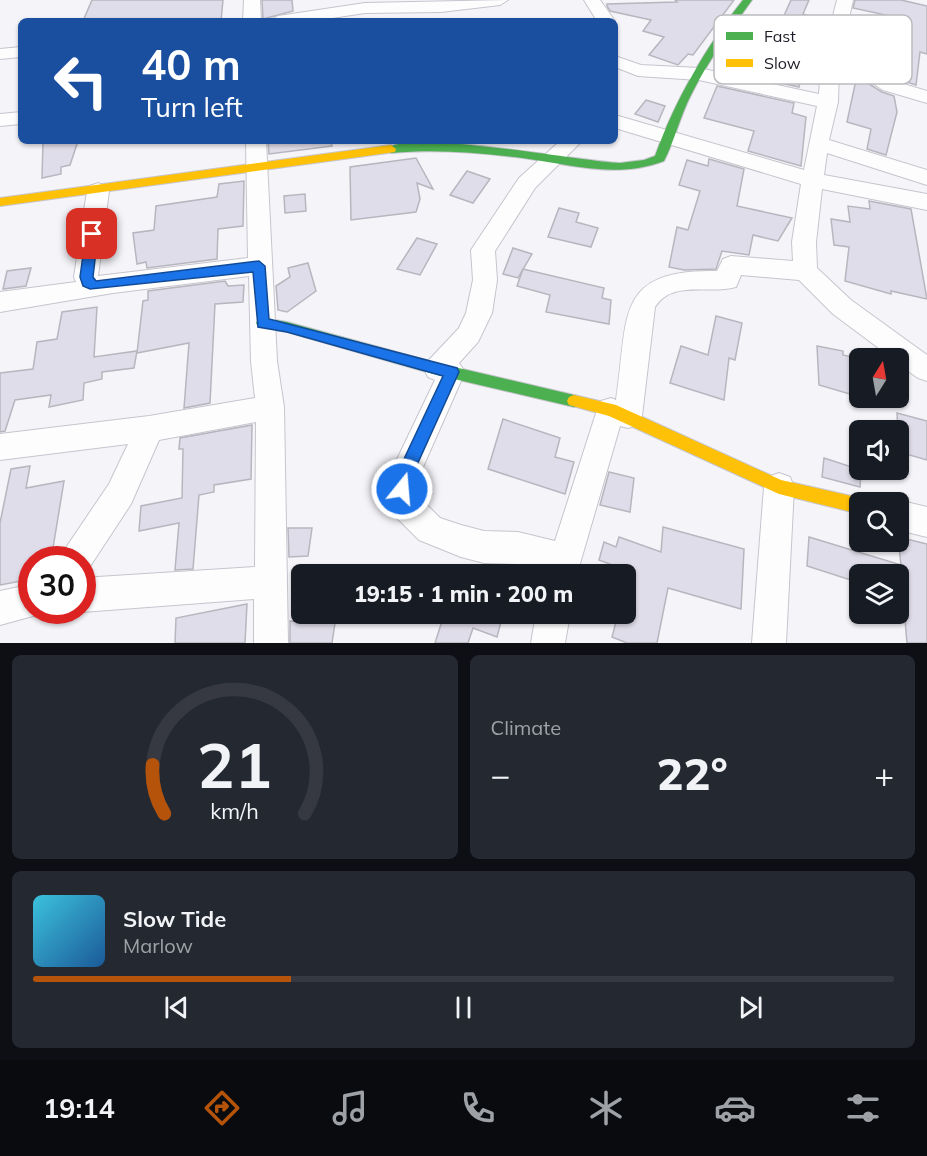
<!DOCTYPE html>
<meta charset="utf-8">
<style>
body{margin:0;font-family:Mulish,sans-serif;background:#242831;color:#f1f3f6;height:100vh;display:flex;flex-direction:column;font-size:22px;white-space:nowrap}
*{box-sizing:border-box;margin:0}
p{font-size:20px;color:#9ea1a6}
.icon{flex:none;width:33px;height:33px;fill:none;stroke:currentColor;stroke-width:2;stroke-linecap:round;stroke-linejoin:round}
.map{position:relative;height:643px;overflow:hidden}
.drawer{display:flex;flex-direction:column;gap:12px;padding:12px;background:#0d0f14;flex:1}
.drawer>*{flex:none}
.banner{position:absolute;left:18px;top:18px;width:600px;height:126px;border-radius:9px;box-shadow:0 2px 4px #0004;background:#1a4fa0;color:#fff;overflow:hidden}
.needle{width:39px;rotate:11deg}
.tools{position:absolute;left:849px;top:348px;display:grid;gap:12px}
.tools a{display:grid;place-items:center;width:60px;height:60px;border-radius:9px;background:#171b24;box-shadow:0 2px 4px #0004;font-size:30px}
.speed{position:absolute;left:18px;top:546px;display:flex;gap:12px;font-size:30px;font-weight:700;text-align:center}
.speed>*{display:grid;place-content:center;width:78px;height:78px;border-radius:50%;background:#171b24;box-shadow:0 2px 4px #0004;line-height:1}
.speed .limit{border:9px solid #d22;background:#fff;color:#111}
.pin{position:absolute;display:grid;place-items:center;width:51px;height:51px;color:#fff;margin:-26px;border-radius:12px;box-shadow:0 3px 9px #0006}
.me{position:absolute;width:66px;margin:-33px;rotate:17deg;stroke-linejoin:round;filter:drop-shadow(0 0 4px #0008)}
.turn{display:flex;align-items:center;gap:21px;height:126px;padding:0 24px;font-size:27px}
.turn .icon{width:78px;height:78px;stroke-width:2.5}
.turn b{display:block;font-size:42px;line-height:51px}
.big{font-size:45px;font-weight:800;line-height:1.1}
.drawer .widget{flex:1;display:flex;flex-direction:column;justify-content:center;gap:9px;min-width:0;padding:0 21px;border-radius:9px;background:#242831}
.drawer .dial{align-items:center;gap:0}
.dial svg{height:156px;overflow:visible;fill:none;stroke:#363941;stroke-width:7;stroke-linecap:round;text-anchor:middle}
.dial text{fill:#f1f3f6;stroke:none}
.song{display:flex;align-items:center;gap:18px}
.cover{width:72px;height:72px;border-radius:9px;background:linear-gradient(135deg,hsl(190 70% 55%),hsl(210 70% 35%))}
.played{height:6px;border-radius:3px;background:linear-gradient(90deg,#b45309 30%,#363941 30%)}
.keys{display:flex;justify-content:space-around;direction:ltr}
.heat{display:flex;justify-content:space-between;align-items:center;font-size:33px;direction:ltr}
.drawer .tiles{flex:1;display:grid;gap:12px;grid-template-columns:1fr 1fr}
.widget:last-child{grid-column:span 2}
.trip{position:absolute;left:291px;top:564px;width:345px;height:60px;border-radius:9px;background:#171b24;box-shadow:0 2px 4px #0004;font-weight:800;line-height:60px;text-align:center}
.dock{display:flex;height:96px;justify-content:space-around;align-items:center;background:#090b0e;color:#9ea1a6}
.dock .icon{width:42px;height:42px}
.dock .on{color:#b45309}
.dock b{font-size:27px;color:#f1f3f6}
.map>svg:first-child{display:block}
.building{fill:#e0ddea;stroke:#b7b6be;stroke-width:1.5}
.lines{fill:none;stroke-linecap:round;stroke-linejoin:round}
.street-casing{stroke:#c6c5cd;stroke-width:2}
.fast-casing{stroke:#c6c5cd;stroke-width:2}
.slow-casing{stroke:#c6c5cd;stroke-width:2}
.street{fill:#fefdfe;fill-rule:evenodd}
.fast{fill:#4caf50;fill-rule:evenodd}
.slow{fill:#ffc107;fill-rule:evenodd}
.route{fill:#1a73e8;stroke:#114b97;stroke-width:1.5}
.key{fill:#fff;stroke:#bbbbbe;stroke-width:1.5}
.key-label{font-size:16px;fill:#1d1b27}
</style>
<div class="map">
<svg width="927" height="643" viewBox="0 0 927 643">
<rect width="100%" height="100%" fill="#f5f4f9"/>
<g class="building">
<path d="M92,0H223L221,21H83Z"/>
<path d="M262,0H292L293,11L263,19Z"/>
<path d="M675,0H734L693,55L688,54L678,65L649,55L664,37L643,31L651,20L610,11L607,6V4L677,2Z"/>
<path d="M791,0H809L803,14L809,16L811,37L804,36L805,48L797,78H801L799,87L725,71L730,61L724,60L734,39L774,49L778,29Z"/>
<path d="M855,0H901L927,6V54L920,52L916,85L897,79L904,19L853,8Z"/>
<path d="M856,80L866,82L882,92L894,96L897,112L886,155L867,149L871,129L847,122Z"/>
<path d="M717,86L794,103L792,113L806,117L801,166L748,151L754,131L704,118Z"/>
<path d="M646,100L665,106L658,122L635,114Z"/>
<path d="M43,141H78L70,165L61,167V174L42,178Z"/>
<path d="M268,141H331L332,146L269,154Z"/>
<path d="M416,158L433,189L417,183L420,199L416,212L351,220L350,167Z"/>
<path d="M709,159L744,169L737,206L792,218L778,241L753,235L749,255L722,251L716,269L684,270L669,267L677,227L688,230L700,191L679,185L687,160L708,166Z"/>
<path d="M467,171L490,179L473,203L450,195Z"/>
<path d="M244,181L243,226L218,229L217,259L147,268L146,262L137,264L133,233L154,230L156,206L217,197L219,184Z"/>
<path d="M305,194L306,211L285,213L284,196Z"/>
<path d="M869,201L911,209L927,299L891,291V294L845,281L849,247L834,245L831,219L850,222L848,206L870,209Z"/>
<path d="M559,208L579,213L576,222L598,228L591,247L548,237Z"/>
<path d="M417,238L437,244L420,275L397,269Z"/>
<path d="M513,248L532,254L518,278L503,274Z"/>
<path d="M308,263L316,291L287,312L278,310L276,286L290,277L288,268Z"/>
<path d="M31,268L26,286L3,289L7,271Z"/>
<path d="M523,269L604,288L602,298L611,300L609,324L546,312L550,295L517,286Z"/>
<path d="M225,281L228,286L244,285L243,302L215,304L210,403L184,408L189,343L137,353L143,301L148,300V291Z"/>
<path d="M97,307L94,357L137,351L134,368L102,372V379L84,383L83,400L49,407L51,395L15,400L5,431L0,432V373L33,369L37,342L57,339L62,312Z"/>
<path d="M716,316L742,323L735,360L729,358L724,400L670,383L681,346L708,355Z"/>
<path d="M817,346L843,351V355L860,359V397L819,385Z"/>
<path d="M897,413L927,421V460L899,452Z"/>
<path d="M503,419L560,438L555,457L574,462L565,494L488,469Z"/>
<path d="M252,425L251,479L214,485V492L199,495L193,569L175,570L179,523L139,531L141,506L182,498L183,449H179L180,438Z"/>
<path d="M824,458L861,470L860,487L822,477Z"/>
<path d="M30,466L26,488L64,481L51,560H32V579L0,585V523L11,469Z"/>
<path d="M609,472L634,478L630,512L600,505Z"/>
<path d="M663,527L744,549L741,609L668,588L657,643H627L612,637L618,614H626V570L599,560L604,542L616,547L619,537L661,552Z"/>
<path d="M288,528H312L308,556L289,557Z"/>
<path d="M809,537L901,565L898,537L927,544V643H907L901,574H860V583L807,566Z"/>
<path d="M247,604L245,643H175L176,618Z"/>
<path d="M438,614H503L497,637L473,628L468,643H435L443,618L437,617Z"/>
<path d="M290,621L335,623L332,643H290Z"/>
</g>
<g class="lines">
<defs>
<g id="street">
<path d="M244,0H260L261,21H243Z"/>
<path d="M508,0L500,5L441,12L365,13L312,21H269L278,16L365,3Z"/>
<path d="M584,0H600L615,21H597Z"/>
<path d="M837,0H853L840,59L866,62L897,82L927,91V103L883,90L854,71L839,69L838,102L829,140L927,170V185L827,153L824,175L927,194V210L822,189L816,242L817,268L851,300L927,355V381L918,378L898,364V358H892L833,314L799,280L741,275L736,287C710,295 673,279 655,307L642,416L638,425L628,428L620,426L577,574H545L546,571L518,564L484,563L461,557L419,540L390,511L386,501L389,476L435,380L428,377L424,369L428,361L459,328L466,313L473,280L471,250L519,178L560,141H582L535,188L495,251L497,280L492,313L478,342L459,363L465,372L419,476L417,495L440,518L461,525L484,531L518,532L555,541L597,410L601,401L611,398L616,400C629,317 613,269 717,271L723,259L731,256L793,261L792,242L801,184L615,128V115L804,170L817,106L699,80L638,76L615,67V56L641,65L699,68L819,94L821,63Z"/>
<path d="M21,47V57L0,59V49Z"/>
<path d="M21,112V124L0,126V114Z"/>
<path d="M246,141H266L277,361L284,407L288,643H254V599L82,612L80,610H82V578L255,567L256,422L159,440L131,504L87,571L82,573V560H60L65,549L109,484L128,444L0,460V434L149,416L255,398L251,361L249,276L113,293L0,312V292L76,282L74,277L87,191L90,186L98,183L106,186L109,191L98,276L248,258Z"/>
<path d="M779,473L790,477L794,487L786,643H752L764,487L768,477Z"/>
<path d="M898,500L927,507V537L898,530V502H892Z"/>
<path d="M32,584V610H45L44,613L0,625V591Z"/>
<path d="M536,614H570L565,643H531Z"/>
</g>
<g id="fast">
<path d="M743,0H752C730,31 708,61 691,95C680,116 675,140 664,161C616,180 565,163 515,157C473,152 433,149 391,153L386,149C408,128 582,162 620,163L644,160L655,156C676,98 706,47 743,0Z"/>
<path d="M263,318L287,322L437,363L574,395L579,397L581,401L579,405L574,407L437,375L287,332L258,327L256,323L258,319Z"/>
</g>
<g id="slow">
<path d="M391,145L396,149L395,152L0,206V198Z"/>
<path d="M574,395L616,405L781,480L860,498L867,502H860V514L779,494L609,416L569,405L567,401L569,397Z"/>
</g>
</defs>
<use href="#street" class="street-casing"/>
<use href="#fast" class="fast-casing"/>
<use href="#slow" class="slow-casing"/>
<use href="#street" class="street"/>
<use href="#fast" class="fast"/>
<use href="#slow" class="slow"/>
</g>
<path class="route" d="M92,230L98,234L93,277L96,281L259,261L265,266L269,319L457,368L459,372L412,476L408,494L402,496L396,494L394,489L396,476L443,376L287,332L258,327L253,272L90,289L83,286L80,277L86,234Z"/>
<rect x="714" y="15" width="198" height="69" rx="9" class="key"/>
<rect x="726" y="32" width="27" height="8" fill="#4caf50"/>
<rect x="726" y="59" width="27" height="8" fill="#ffc107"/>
<g class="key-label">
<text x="764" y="42">Fast</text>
<text x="764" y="69">Slow</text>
</g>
</svg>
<div class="tools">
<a><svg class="needle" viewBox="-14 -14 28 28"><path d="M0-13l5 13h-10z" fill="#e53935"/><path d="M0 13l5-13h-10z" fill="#9ea1a6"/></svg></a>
<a><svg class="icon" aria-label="sound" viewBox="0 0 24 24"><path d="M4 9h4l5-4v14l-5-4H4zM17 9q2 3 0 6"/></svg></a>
<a><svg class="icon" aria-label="search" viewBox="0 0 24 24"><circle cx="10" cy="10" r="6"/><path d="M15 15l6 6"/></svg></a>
<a><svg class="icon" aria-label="layers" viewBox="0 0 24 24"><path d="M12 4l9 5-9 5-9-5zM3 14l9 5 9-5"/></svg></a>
</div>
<div class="speed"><div class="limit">30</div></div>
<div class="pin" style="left:92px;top:234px;background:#d93025"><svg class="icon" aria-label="arrive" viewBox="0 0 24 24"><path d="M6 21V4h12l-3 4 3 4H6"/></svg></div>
<svg class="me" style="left:402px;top:489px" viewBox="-20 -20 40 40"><circle r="17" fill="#1a73e8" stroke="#fff" stroke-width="3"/><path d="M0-11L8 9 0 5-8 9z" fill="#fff"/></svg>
<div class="trip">19:15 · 1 min · 200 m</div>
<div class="banner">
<div class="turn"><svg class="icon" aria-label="left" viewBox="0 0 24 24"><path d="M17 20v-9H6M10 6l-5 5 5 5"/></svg><div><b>40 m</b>Turn left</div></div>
</div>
</div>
<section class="drawer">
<div class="tiles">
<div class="widget dial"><svg viewBox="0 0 100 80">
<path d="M14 69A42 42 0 1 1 86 69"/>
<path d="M14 69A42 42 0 0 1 8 44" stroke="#b45309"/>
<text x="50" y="56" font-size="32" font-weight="700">21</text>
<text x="50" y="72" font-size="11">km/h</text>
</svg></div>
<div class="widget"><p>Climate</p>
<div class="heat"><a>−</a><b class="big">22°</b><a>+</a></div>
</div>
<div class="widget">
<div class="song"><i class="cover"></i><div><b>Slow Tide</b><p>Marlow</p></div></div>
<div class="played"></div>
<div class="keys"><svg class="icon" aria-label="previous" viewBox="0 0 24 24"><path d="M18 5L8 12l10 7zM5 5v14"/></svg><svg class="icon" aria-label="pause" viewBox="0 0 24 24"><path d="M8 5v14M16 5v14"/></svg><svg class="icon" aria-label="next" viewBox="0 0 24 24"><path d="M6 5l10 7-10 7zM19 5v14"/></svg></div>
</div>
</div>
</section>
<nav class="dock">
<b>19:14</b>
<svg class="icon on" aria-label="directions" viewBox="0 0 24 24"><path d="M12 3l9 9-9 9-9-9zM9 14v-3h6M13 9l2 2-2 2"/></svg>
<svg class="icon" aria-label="music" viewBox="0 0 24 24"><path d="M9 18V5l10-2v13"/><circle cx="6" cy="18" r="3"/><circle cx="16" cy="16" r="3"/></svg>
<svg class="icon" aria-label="phone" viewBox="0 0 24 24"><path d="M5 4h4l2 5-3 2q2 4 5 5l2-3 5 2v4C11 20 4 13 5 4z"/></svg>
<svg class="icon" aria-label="climate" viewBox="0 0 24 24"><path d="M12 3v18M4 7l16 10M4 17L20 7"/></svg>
<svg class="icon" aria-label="car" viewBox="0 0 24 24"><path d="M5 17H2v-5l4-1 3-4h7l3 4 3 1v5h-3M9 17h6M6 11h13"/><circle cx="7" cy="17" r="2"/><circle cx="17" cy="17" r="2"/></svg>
<svg class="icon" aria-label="filters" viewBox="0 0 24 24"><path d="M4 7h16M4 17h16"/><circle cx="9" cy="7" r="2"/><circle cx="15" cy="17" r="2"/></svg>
</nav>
